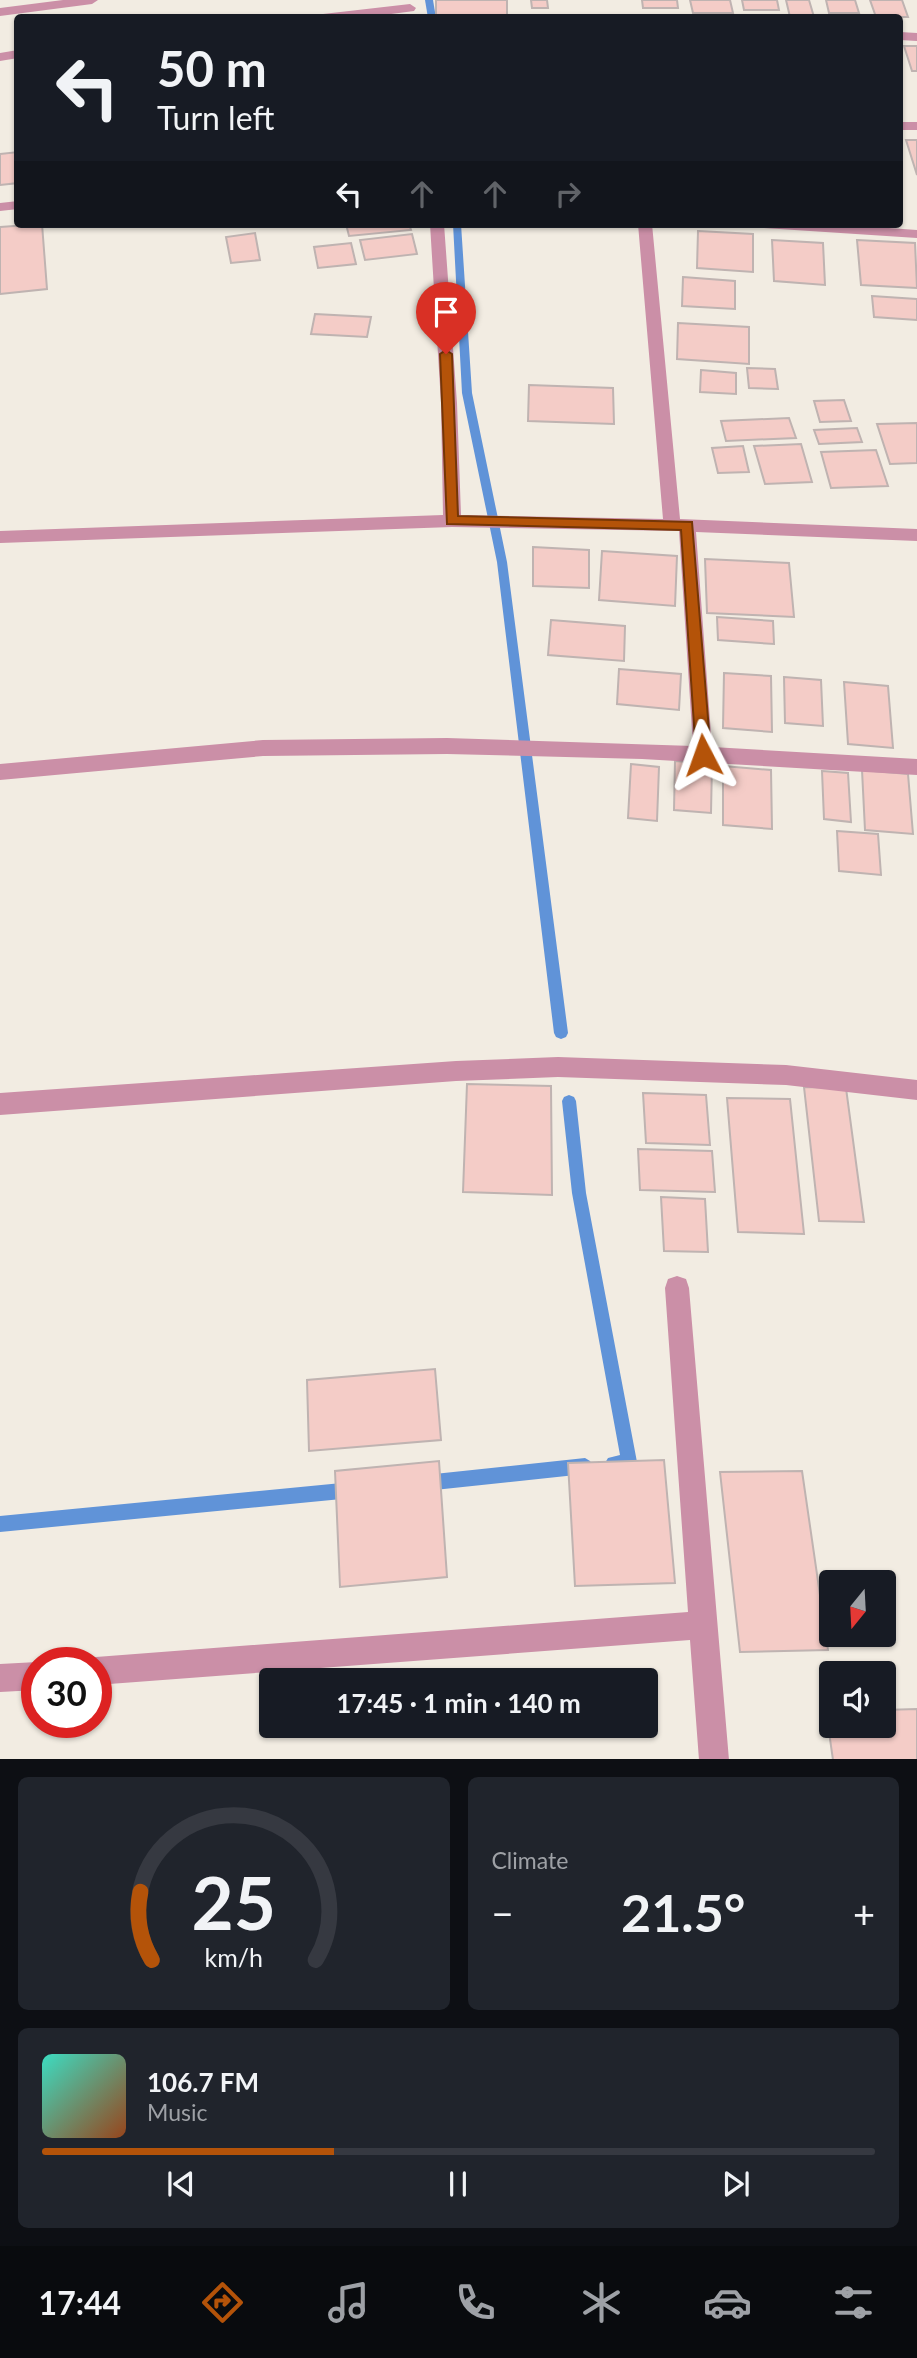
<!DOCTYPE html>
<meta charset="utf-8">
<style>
body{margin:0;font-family:Lato,sans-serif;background:#20242c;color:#f1f3f6;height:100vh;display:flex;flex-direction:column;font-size:26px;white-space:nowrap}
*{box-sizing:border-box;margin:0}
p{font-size:23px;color:#9ea1a6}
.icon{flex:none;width:38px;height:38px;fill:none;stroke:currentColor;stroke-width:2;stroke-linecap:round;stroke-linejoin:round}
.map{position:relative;height:1759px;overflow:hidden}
.details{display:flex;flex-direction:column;gap:18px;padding:18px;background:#0d0f14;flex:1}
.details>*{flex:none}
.top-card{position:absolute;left:14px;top:14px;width:889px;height:214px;border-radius:7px;box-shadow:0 2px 5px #0004;background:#171b24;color:#f1f3f6;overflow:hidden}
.needle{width:46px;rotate:198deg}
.controls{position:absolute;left:819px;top:1570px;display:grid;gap:14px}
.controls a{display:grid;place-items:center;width:77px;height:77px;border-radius:7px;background:#171b24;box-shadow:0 2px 5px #0004;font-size:35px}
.speed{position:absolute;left:21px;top:1647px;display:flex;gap:14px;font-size:35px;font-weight:700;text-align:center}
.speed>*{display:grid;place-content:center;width:91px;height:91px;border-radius:50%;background:#171b24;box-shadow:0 2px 5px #0004;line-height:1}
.speed .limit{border:10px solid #d22;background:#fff;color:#111}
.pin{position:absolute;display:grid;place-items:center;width:60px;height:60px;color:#fff;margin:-72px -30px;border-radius:50% 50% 50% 0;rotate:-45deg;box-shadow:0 0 7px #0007}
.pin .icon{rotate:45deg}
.me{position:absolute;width:77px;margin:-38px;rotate:356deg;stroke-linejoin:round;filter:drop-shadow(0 0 5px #0008)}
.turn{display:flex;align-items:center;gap:24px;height:147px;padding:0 28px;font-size:32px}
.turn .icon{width:91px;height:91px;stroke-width:2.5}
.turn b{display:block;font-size:49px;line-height:60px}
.lanes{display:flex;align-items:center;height:66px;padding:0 28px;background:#0003;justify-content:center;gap:35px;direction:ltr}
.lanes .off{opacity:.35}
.big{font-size:52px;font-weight:700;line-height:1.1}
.details .widget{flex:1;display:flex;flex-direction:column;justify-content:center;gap:10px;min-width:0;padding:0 24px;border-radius:10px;background:#20242c}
.details .dial{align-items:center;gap:0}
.dial svg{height:182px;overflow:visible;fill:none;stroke:#363941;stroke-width:7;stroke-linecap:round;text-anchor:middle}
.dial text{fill:#f1f3f6;stroke:none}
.song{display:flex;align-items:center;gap:21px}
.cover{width:84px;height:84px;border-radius:10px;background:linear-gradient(135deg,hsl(170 70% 55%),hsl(20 70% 35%))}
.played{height:7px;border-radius:4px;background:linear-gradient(90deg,#b45309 35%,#363941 35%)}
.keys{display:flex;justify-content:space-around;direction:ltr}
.heat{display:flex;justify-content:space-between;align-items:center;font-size:38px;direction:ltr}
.details .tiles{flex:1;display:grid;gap:18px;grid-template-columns:1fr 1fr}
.widget:last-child{grid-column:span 2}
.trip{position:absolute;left:259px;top:1668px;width:399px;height:70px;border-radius:7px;background:#171b24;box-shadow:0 2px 5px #0004;font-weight:700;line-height:70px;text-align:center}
.tab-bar{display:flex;height:112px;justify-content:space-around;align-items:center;background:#090b0e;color:#9ea1a6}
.tab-bar .icon{width:49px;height:49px}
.tab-bar .on{color:#b45309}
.tab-bar b{font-size:32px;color:#f1f3f6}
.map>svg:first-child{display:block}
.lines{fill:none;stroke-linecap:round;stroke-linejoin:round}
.stream{fill:#6093d8;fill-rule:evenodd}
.building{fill:#f4ccc7;stroke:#bfb3b1;stroke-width:2}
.street{fill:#cb8fa7;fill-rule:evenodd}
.route{fill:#b45309;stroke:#753606;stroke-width:2}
</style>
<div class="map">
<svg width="917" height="1760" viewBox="0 0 917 1760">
<rect width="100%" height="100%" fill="#f2ece2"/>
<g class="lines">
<g class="stream">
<path d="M425,0H433L436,18H428Z"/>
<path d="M453,224H461L472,393L507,562L568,1033L566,1037L561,1039L556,1037L554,1033L497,562L462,393Z"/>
<path d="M569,1095L574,1097L576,1101L586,1193L637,1462L634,1467C626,1471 616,1472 608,1468L605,1463L608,1458L620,1455L572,1193L562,1101L564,1097Z"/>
<path d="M585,1458L590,1461L593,1466L590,1471L585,1474L425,1491L419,1489L417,1483L419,1477L425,1475Z"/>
<path d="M352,1482L358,1484L360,1490L358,1496L352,1498L0,1532V1516Z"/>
</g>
</g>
<g class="building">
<rect x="436" y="0" width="71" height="17"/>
<path d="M531,0H547L548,8H532Z"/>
<path d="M642,0H677L678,8H643Z"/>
<path d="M690,0H730L733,13H693Z"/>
<path d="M742,0H777L779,10H744Z"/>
<path d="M786,0H809L814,17H790Z"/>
<path d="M826,0H855L859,13H829Z"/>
<path d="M870,0H902L908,17H876Z"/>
<path d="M904,46H917V71H912Z"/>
<path d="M906,140H917V175Z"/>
<path d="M18,152V183L0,185V154Z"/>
<path d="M42,224L47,289L0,294V227Z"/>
<path d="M346,224H409L411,230L349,236Z"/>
<path d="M698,231L753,234V272L697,268Z"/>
<path d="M255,233L260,260L231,263L226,237Z"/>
<path d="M412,234L417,254L365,260L360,240Z"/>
<path d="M772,240L823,243L825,285L774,281Z"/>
<path d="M857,240L915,243L917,288L861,285Z"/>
<path d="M351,243L356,264L318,268L314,247Z"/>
<path d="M683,277L735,281V309L682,306Z"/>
<path d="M872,296L917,299V320L874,317Z"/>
<path d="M315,314L371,317L367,337L311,334Z"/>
<path d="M678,323L749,327V364L677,359Z"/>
<path d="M747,368L775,369L778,389L749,388Z"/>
<path d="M701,370L736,373V394L700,392Z"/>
<path d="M529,385L613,388L614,424L528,421Z"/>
<path d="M844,400L851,421L820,422L814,401Z"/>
<path d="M789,418L796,438L726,441L721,421Z"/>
<path d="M917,423V463L890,464L877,424Z"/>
<path d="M857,428L862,442L819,444L814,430Z"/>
<path d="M801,444L812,482L765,484L754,446Z"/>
<path d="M743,446L749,472L718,473L712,448Z"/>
<path d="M876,450L888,486L831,488L821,452Z"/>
<path d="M533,547L589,550V588L533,586Z"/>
<path d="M602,551L677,556L675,606L599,600Z"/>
<path d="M705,559L789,563L794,617L707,613Z"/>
<path d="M717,617L773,621L774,644L718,640Z"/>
<path d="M551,620L625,626L624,661L548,655Z"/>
<path d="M619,669L681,674L679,710L617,704Z"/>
<path d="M724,673L771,676L772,732L723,728Z"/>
<path d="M784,677L821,680L823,726L785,723Z"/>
<path d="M844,682L888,686L893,748L848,744Z"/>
<path d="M675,761L712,764L711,813L674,810Z"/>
<path d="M631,764L659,767L657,821L628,818Z"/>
<path d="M723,766L771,770L772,829L723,825Z"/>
<path d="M862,770L908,774L913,834L865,830Z"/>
<path d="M822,771L848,773L851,822L824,819Z"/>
<path d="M837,831L878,834L881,875L839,871Z"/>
<path d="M467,1084L551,1086L552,1195L463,1192Z"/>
<path d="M804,1087L846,1088L864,1222L819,1221Z"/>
<path d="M643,1093L706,1095L710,1145L646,1143Z"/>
<path d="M727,1098L790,1099L804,1234L738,1232Z"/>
<path d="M638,1149L712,1151L715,1192L640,1190Z"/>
<path d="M661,1197L705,1199L708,1252L664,1251Z"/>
<path d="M435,1369L441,1440L309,1451L307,1380Z"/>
<path d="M664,1460L675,1583L575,1586L568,1463Z"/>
<path d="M439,1461L447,1577L340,1587L335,1471Z"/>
<path d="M802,1471L828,1650L740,1652L720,1472Z"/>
<path d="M917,1709V1760H833L826,1711H831V1726H884V1710Z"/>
</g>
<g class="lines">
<g class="street">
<path d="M63,0H98L92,4L0,16V8Z"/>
<path d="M410,4L416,8L414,11L361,18H317L323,14Z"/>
<path d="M900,32L917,33V41L900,40Z"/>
<path d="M18,50V58L0,61V53Z"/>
<rect x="900" y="122" width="17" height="8"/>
<path d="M18,201V209L0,211V203Z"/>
<path d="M430,224H444L457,403L461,515L663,519L638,224H652L680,519L917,529V541L696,532L712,747L917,759V775L642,759L447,754L263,756L0,780V764L263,740L447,738L693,746L679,531L452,527L0,543V531L443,515L441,403Z"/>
<path d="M757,224H832L917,230V238L764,228Z"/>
<path d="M558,1057L786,1065L917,1080V1100L786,1085L558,1077L456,1081L0,1115V1093L456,1061Z"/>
<path d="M677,1276L686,1279L689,1288L729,1760H699L690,1640L96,1685V1662H85L96,1657L688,1612L665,1288L668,1279Z"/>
<path d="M37,1662V1690L0,1692V1664Z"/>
</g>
</g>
<path class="route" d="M446,350L452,354L458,516L692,522L711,755L709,759L703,761L696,755L681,530L447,524L440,354Z"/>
</svg>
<div class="controls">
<a><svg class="needle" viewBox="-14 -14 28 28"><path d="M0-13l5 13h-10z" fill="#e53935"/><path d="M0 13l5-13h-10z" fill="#9ea1a6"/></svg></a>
<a><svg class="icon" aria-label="sound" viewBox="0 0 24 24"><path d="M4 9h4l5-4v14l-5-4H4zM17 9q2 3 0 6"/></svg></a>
</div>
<div class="speed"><div class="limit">30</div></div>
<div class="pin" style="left:446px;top:354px;background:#d93025"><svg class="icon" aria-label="arrive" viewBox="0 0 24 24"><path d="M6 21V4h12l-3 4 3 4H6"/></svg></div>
<svg class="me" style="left:703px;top:755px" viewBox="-20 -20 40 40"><path d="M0-17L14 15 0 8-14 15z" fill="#b45309" stroke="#fff" stroke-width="4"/></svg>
<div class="trip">17:45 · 1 min · 140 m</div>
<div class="top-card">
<div class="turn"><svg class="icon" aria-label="left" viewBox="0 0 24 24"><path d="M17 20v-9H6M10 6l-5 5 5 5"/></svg><div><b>50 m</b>Turn left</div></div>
<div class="lanes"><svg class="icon" aria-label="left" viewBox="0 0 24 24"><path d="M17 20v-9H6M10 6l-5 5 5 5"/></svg><svg class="icon off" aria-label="ahead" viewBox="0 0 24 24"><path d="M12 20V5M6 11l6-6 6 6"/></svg><svg class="icon off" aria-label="ahead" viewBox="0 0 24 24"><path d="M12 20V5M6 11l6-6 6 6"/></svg><svg class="icon off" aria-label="right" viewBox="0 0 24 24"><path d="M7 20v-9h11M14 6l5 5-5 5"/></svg></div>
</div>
</div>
<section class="details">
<div class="tiles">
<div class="widget dial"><svg viewBox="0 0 100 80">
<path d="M14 69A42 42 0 1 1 86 69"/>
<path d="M14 69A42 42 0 0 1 9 39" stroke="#b45309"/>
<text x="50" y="56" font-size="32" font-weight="700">25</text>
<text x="50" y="72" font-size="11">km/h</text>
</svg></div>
<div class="widget"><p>Climate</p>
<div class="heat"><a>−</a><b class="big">21.5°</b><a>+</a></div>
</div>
<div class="widget">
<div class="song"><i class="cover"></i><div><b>106.7 FM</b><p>Music</p></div></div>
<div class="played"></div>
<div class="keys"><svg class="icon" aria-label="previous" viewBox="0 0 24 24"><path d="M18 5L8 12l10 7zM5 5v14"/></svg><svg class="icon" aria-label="pause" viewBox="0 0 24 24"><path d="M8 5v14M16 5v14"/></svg><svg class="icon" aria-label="next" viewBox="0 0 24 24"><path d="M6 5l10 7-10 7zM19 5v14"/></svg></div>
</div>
</div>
</section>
<nav class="tab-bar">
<b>17:44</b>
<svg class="icon on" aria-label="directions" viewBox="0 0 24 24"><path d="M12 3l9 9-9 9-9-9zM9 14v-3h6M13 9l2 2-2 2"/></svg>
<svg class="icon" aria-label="music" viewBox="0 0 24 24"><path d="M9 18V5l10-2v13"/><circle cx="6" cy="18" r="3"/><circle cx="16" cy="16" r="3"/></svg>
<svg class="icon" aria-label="phone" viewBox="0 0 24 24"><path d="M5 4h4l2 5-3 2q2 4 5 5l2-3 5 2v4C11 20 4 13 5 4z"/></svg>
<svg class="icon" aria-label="climate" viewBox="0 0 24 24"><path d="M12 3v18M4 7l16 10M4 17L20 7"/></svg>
<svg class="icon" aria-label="car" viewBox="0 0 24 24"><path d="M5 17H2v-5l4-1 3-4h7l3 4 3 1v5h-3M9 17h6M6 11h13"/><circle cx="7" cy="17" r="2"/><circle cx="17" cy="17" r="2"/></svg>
<svg class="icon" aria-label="filters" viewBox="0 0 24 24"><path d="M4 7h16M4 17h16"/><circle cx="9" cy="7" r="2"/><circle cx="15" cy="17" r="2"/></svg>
</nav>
